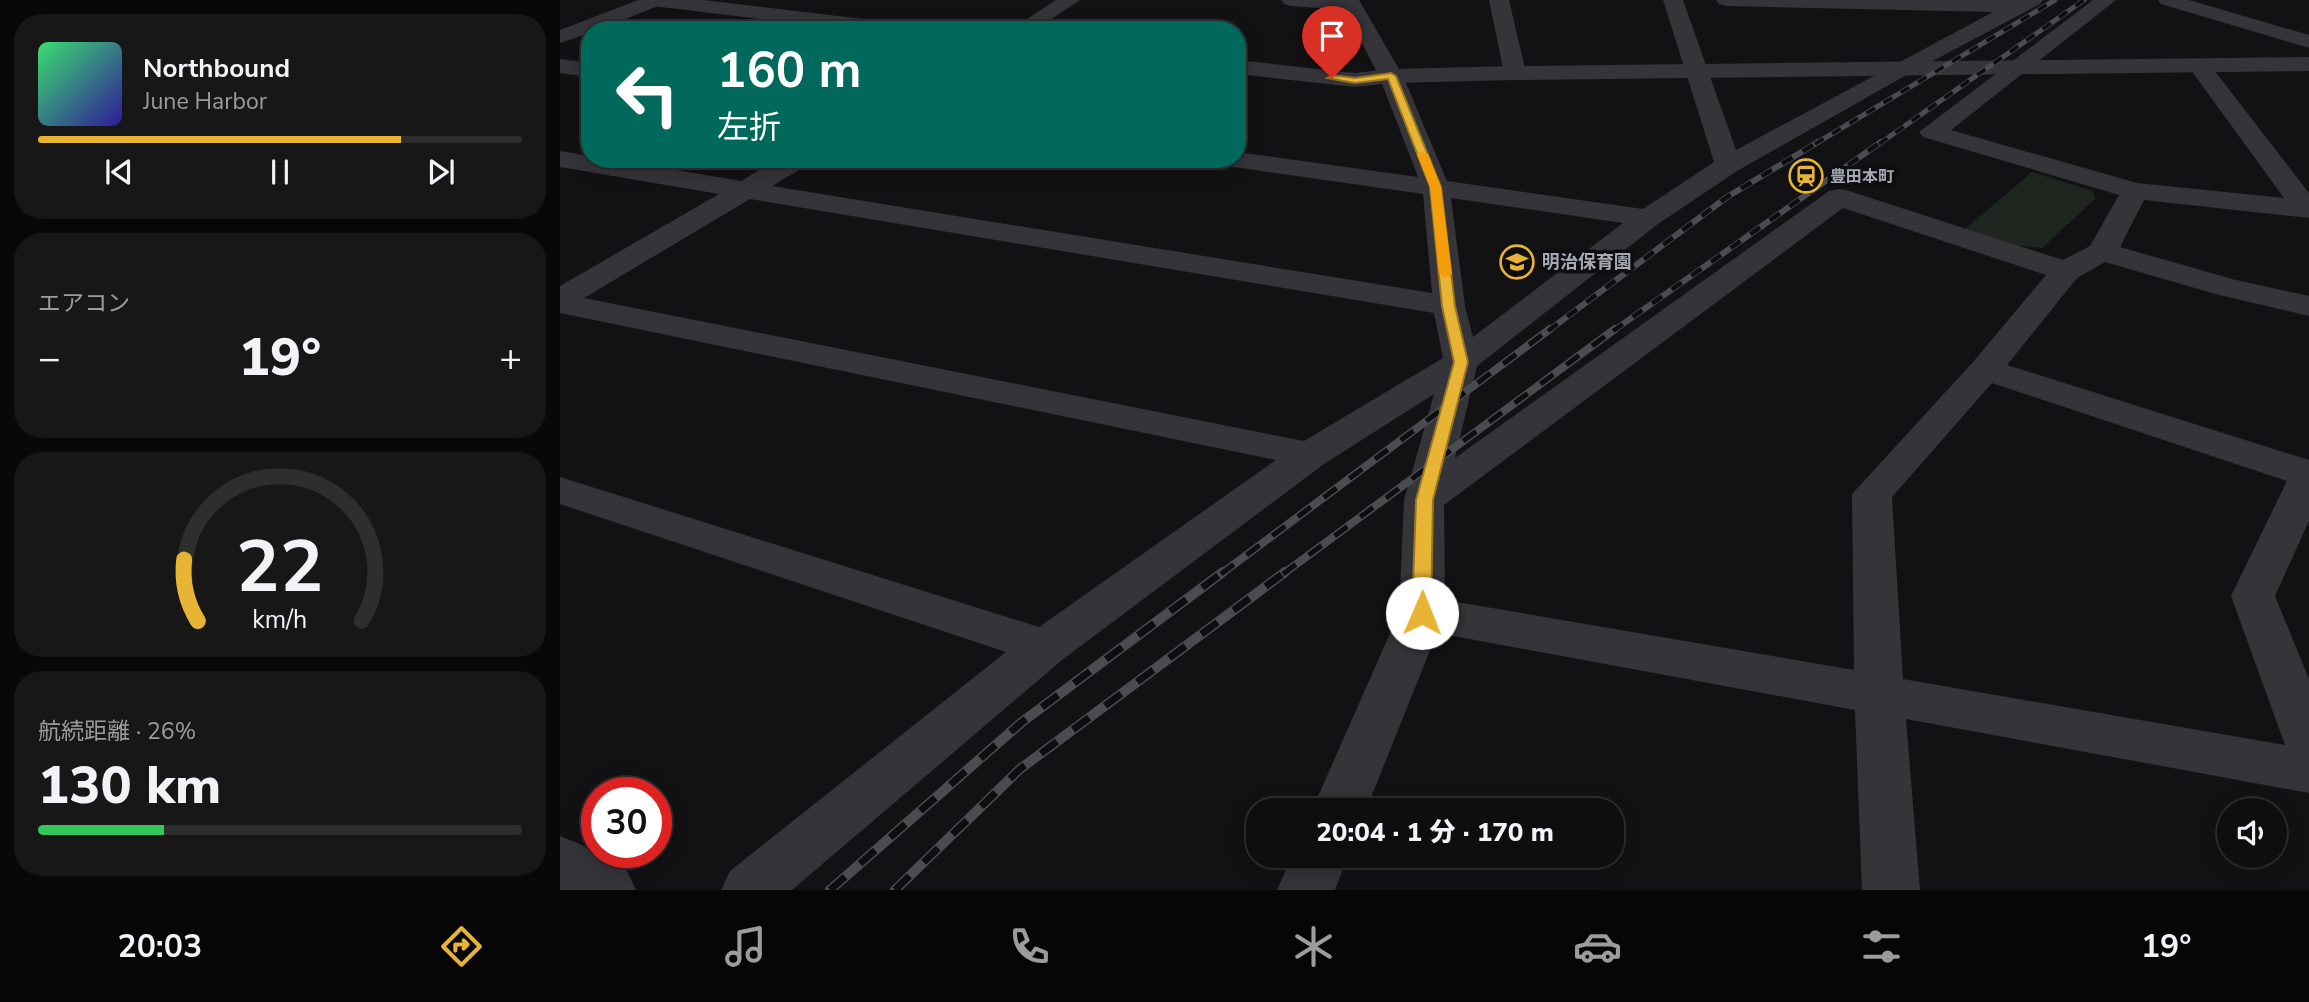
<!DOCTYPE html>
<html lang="ja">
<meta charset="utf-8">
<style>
body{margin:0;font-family:"Nunito Sans","Noto Sans JP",sans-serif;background:#171718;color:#f1f3f6;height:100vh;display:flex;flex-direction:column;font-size:26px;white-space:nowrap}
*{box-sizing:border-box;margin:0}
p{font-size:23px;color:#9b9c9e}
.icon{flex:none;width:38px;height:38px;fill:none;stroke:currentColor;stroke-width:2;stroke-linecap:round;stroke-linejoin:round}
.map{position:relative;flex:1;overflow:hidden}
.details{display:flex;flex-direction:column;gap:14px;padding:14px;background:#080808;width:560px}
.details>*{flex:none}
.guide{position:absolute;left:21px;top:21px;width:665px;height:147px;border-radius:28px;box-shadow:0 4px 18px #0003,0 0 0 2px #2e2e2f;background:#00695c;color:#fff;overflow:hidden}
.controls{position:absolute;left:1657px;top:798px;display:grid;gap:14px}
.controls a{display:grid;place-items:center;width:70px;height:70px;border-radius:50%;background:#0e0e0f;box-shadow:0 4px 18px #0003,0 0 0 2px #2e2e2f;font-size:35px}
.speed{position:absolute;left:21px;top:777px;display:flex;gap:14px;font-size:35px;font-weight:700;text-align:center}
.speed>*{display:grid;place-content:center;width:91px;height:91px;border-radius:50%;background:#0e0e0f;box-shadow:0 4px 18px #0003,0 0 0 2px #2e2e2f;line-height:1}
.speed .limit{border:10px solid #d22;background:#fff;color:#111}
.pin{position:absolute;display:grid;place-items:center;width:60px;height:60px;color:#fff;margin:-72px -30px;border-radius:50% 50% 50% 0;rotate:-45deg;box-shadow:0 0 7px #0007}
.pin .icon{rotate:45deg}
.me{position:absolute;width:77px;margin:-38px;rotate:1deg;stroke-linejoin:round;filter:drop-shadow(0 0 5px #0008)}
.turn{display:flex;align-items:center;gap:24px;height:147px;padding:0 21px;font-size:32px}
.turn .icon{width:91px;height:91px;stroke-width:2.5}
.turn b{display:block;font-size:49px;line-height:60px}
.big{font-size:52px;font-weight:800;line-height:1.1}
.details .card{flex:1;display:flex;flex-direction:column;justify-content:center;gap:10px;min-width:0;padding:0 24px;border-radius:28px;background:#171718}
.details .dial{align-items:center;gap:0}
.dial svg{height:182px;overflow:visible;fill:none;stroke:#2e2e2f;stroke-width:7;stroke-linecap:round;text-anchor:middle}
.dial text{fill:#f1f3f6;stroke:none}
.song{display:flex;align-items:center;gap:21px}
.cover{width:84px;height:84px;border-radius:10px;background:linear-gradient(135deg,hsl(140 70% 55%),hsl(250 70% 35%))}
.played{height:7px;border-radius:4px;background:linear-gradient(90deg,#e8b436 75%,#2e2e2f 75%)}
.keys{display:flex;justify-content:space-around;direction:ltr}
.heat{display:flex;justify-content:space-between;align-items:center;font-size:38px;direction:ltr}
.charge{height:10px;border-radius:5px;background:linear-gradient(90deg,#34c759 26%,#2e2e2f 0)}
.trip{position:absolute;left:686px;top:798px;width:378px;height:70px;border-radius:28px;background:#0e0e0f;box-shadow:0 4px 18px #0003,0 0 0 2px #2e2e2f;font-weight:800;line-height:70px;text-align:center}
.tabs{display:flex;height:112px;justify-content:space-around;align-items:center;background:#060606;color:#9b9c9e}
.tabs .icon{width:49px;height:49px}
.tabs .current{color:#e8b436}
.tabs b{font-size:32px;color:#f1f3f6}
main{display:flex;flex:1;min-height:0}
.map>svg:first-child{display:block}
.green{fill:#1f2620}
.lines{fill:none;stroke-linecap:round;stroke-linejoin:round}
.minor{fill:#343439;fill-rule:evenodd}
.tertiary{fill:#343439;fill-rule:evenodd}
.rail-far3-casing{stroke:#4b4c52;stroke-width:5}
.rail-far2-casing{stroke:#4b4c52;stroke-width:6}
.rail-far1-casing{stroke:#4b4c52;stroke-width:8}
.rail-casing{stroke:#4b4c52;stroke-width:10}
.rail-far3{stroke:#0e0d0f;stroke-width:3.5;stroke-dasharray:10;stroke-linecap:butt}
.rail-far2{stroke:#0e0d0f;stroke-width:4.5;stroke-dasharray:12;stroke-linecap:butt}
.rail-far1{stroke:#0e0d0f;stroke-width:5;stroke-dasharray:16;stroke-linecap:butt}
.rail{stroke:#0e0d0f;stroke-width:7;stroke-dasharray:20;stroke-linecap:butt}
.route{fill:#e8b436;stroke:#977523;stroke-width:2}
.slow{fill:#f59e0b}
.labels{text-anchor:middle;stroke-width:7;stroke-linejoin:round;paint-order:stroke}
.far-poi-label{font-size:16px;font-weight:bold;fill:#a5a9b4;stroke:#0e0d0f;text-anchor:start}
.poi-label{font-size:18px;font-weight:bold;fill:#a5a9b4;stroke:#0e0d0f;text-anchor:start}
</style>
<main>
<section class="details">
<div class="card">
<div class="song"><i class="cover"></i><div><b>Northbound</b><p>June Harbor</p></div></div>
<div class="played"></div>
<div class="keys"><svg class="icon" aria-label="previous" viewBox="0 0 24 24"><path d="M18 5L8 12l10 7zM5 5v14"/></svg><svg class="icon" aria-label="pause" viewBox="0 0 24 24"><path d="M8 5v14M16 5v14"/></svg><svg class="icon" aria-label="next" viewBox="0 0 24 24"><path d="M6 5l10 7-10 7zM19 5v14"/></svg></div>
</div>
<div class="card"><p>エアコン</p>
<div class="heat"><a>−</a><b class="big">19°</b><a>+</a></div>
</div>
<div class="card dial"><svg viewBox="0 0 100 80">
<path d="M14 69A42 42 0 1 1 86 69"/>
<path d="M14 69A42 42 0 0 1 8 42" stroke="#e8b436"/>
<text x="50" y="56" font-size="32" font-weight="700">22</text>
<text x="50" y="72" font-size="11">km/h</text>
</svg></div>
<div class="card"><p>航続距離 · 26%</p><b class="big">130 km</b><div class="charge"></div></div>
</section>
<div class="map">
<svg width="1749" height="890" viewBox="0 0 1749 890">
<rect width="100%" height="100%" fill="#121214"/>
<path class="green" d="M1472,172L1533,191L1535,199L1482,248L1456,245L1405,229Z"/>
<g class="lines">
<g class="minor">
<path d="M78,0H106L103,4L38,30H30V33L0,43V30Z"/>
<path d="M496,0H520L475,30H450Z"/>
<path d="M721,0H799L843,76L887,181L1083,209L1154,162L1103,0H1123L1176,150L1433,12L1166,6L1159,4L1156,0H1483L1480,4L1350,73L1177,171L1098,224L917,366L895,458L1269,191L1279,189L1289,191L1503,260L1530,246L1559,195L1363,137L1359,132L1533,0H1556L1391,130L1577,183L1724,198L1628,66L1631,61H1647L1749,193V218L1584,200L1560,247L1676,280L1749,296V316L1659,295L1545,262L1517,278L1447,365L1749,460V521L1715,596L1749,679V793L1346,719L1360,890H1302L1295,710L877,633L806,810H752L839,613L844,500L874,394L764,464L502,660L232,890H161L170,871L446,652L0,504V477L479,627L716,460L0,313V286L159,194L0,167V151L30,156V159H50L181,181L218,159H251L247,165L212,186L872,293L863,194L674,167L665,165L661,159H677V152L858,177L819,76L785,10L731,6L724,4ZM891,198L1063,223L913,337L905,306ZM190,199L874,313L883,358L744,441L24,298ZM1283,208L1486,275L1413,362L1292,494L1294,670L885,600L884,505ZM1432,383L1727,481L1671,596L1725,745L1343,679L1332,497Z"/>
<path d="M929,0H949L966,73L963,78H947L944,73Z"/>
<path d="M0,59L30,63V77L0,73Z"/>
<path d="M0,836L20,844L67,871L76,890H0Z"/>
<path d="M732,856H788L775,890H717Z"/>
</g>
<g class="tertiary">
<path d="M83,0H144L346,24L353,26L356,30H291L93,6L86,4Z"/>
<path d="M1598,0H1629L1749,35V48L1601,4Z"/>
<path d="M1749,57V71L955,80L831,83L795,87L677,74V60L795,73L831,69L955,66Z"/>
</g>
<defs>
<g id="rail-far3">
<path d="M1255,144L1495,0"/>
<path d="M1319,144L1524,0"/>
</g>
<g id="rail-far2">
<path d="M988,331L1167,197L1258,142"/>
<path d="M1053,331L1321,142"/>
</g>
<g id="rail-far1">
<path d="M661,574L990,329"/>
<path d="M723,574L1055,329"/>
</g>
<g id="rail">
<path d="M270,890L462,722L663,572"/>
<path d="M335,890L460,769L725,572"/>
</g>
</defs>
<use href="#rail-far3" class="rail-far3-casing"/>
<use href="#rail-far2" class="rail-far2-casing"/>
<use href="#rail-far1" class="rail-far1-casing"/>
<use href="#rail" class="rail-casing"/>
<use href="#rail-far3" class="rail-far3"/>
<use href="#rail-far2" class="rail-far2"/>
<use href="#rail-far1" class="rail-far1"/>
<use href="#rail" class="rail"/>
</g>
<path class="route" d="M831,73L836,76L881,187L895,306L908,362L873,500L871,613L868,618H855L852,613L856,500L894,362L882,306L870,187L828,79L795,83L767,78L772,75L795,78Z"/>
<path class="slow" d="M859,152L868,154L881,187L892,274L885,278L879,274L870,187L857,154Z"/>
<defs>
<symbol id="station-ring" viewBox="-11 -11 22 22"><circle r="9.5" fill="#0e0d0f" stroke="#e8b436" stroke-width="1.5"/><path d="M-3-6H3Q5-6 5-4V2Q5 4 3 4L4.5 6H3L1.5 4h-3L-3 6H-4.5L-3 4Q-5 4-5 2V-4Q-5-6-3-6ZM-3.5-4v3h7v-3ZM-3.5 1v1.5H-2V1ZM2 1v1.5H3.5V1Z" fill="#e8b436"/></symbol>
<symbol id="school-ring" viewBox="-11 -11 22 22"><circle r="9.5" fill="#0e0d0f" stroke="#e8b436" stroke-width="1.5"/><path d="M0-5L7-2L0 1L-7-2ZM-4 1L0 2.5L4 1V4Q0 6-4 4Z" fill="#e8b436"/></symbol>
</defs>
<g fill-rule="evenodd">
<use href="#station-ring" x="1227" y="157" width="38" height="38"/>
<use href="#school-ring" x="938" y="243" width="38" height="38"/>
</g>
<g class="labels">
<g class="far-poi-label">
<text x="1270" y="182">豊田本町</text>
</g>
<g class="poi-label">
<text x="982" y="268">明治保育園</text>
</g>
</g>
</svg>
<div class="controls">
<a><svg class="icon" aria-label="sound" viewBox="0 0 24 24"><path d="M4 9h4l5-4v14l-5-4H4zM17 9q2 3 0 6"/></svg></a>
</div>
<div class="speed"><div class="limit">30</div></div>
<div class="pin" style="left:772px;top:78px;background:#d93025"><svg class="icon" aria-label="arrive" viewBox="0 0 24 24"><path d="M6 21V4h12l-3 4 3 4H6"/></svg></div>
<svg class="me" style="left:862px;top:613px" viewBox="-20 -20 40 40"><circle r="19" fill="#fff"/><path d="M0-13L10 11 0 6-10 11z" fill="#e8b436"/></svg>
<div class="trip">20:04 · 1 分 · 170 m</div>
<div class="guide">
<div class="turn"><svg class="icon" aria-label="left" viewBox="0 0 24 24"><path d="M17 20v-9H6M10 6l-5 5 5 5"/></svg><div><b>160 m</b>左折</div></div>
</div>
</div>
</main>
<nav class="tabs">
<b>20:03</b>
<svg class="icon current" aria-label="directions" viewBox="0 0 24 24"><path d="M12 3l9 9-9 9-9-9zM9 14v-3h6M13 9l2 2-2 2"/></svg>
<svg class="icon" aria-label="music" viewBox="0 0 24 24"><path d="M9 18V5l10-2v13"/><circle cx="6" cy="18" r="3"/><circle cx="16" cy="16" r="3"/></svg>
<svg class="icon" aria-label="phone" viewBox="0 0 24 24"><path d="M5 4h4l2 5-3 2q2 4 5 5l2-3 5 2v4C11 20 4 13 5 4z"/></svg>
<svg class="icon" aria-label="climate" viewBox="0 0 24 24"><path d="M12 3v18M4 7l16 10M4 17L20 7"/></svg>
<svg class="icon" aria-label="car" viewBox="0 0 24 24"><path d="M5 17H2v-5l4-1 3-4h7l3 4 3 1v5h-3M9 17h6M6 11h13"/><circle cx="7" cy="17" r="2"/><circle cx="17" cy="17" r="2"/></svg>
<svg class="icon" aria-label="filters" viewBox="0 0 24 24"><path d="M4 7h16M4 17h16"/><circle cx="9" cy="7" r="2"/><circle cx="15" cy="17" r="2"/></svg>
<b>19°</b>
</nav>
